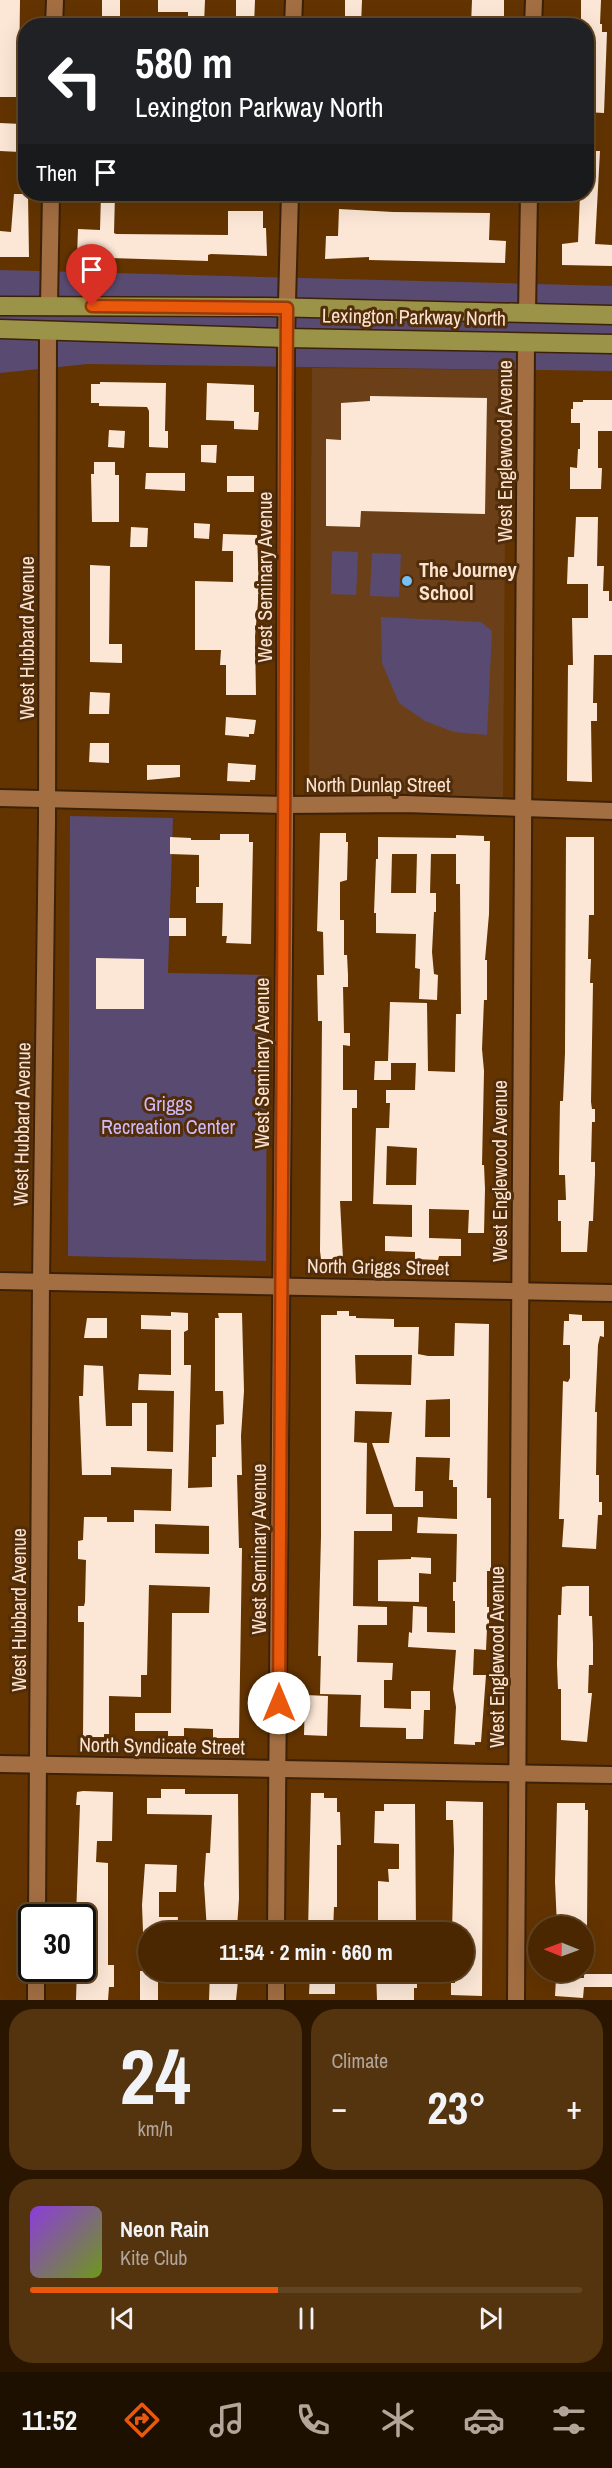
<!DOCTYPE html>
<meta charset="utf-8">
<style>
body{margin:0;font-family:"Archivo Narrow",sans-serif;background:#54330f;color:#f1f3f6;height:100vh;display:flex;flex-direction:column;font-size:22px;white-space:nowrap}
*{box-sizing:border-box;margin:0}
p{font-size:20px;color:#b2a599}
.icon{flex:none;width:33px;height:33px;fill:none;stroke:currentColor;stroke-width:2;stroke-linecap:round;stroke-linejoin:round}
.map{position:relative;height:2000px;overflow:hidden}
.sheet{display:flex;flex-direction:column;gap:9px;padding:9px;background:#291500;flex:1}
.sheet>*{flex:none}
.guide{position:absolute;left:18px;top:18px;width:576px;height:183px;border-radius:24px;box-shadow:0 6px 24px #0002,0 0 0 2px #614422;background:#202124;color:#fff;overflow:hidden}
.needle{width:39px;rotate:271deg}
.buttons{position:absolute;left:528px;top:1916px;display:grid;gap:12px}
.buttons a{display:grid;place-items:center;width:66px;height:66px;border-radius:50%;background:#4a2700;box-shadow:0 6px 24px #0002,0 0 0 2px #614422;font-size:30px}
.speed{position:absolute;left:18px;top:1904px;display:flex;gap:12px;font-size:30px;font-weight:700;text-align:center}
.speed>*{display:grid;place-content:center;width:78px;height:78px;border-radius:50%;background:#4a2700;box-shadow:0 6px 24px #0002,0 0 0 2px #614422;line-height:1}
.speed .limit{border:3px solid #111;border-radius:9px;background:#fff;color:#111}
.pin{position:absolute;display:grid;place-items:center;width:51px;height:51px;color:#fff;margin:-62px -26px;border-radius:50% 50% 50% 0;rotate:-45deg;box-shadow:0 0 6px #0007}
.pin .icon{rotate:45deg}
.me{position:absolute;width:66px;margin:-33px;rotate:0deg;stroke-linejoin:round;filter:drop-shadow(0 0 4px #0008)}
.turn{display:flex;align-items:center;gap:21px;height:126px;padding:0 18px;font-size:27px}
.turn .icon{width:78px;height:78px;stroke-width:2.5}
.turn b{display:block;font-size:42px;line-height:51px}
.then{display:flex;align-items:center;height:57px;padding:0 18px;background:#0003;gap:12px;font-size:22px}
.big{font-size:45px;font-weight:800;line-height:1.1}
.sheet .card{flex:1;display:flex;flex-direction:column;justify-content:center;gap:9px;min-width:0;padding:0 21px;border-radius:24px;background:#54330f}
.sheet .dial{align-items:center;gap:0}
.dial b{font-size:78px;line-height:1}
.song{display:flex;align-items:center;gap:18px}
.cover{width:72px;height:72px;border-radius:9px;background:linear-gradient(135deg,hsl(270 70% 55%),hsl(80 70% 35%))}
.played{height:6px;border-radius:3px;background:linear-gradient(90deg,#ea580c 45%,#614422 45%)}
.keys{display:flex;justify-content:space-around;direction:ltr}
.heat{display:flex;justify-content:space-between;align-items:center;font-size:33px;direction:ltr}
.sheet .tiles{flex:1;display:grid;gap:9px;grid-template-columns:1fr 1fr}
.card:last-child{grid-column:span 2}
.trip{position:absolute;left:138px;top:1922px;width:336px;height:60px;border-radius:30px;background:#4a2700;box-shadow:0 6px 24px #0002,0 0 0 2px #614422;font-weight:800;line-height:60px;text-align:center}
.dock{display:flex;height:96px;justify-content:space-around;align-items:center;background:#1e1000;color:#b2a599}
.dock .icon{width:42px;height:42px}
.dock .current{color:#ea580c}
.dock b{font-size:27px;color:#f1f3f6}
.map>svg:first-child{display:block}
.built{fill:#6b4019}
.green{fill:#594a72}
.building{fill:#fce7d6;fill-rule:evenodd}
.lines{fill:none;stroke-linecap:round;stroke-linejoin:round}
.minor-casing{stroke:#3c2109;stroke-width:20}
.major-casing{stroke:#3c2109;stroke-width:21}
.minor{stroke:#a36e42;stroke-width:16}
.major{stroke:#9b9347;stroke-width:18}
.route-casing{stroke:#983908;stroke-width:15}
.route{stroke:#ea580c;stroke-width:10}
.poi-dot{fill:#73c1f6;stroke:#522d09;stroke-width:2}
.labels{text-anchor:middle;stroke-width:6;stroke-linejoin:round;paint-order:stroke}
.street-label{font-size:20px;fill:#fbe3d1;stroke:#522d09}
.poi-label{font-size:20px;font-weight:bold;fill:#fbe3d1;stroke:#522d09;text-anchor:start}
.park-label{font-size:20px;fill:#cfbaf8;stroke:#522d09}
</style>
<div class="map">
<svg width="612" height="2000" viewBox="0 0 612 2000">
<rect width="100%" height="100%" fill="#633400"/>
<path class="built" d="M312,368L506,370L503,797H428V793L309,792Z"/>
<g class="green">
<path d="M0,270L612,286V371L88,364L0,373Z"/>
<path d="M332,551L358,552L356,595L331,594Z"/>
<path d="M372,553L401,554L399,597L370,596Z"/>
<path d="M381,617L481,622L492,631L487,735L454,732L425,721L399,703L382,663Z"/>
<path d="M70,816L173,818L168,973L267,975L266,1261L68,1256Z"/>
</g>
<g class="building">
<path d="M0,0H20L19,78H24V97H0Z"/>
<rect x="102" y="0" width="18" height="26"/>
<path d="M158,0H205L204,24H188V12H158Z"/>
<path d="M236,0H255L254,26H236Z"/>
<path d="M345,0H362L361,26H345Z"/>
<path d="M472,0H504V26H471Z"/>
<path d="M581,0H601L600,24H602V32H607L604,113L586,112V26H581Z"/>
<path d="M0,123L21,124L20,152L0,151Z"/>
<path d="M586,151H600L595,244L612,245V266L562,265V244L578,242L580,194H586Z"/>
<path d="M14,194H28L29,257H0V231L11,232Z"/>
<path d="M101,194H115L114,233L116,234L228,235V211H263V228H266L267,256L211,254L208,255V261L77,257L78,229L100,230Z"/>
<path d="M339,209L393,212L490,213L489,240L506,241L505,263L369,260V257L325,259L326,236H338Z"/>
<path d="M100,382L166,383L165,431H168V448L149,447V411L147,407L99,406V403H91V384H100Z"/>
<path d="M207,383L254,385V412H259L258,430L234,429V421L206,420Z"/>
<path d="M370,396L487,398L485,514L361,511L360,527L326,526V439L341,440V403L370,401Z"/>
<path d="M583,400H612V431H598V468H602L601,489H570V467L577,468L578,449H580V423H571V409H573V402H583Z"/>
<path d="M109,430L125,431L124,448L108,447Z"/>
<path d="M201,445H217L216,463L201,462Z"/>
<path d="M94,462H115V475H119V522H92L91,474H94Z"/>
<path d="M146,473H185V491L145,489Z"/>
<rect x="227" y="476" width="27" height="16"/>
<path d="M576,517H598L597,566H604L603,591H609V601H612V655H594L593,703H597V721H591L592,782L567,781L568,665H573L572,618H588V584H567L568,557H574Z"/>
<path d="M194,523L210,524L209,539L194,538Z"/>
<path d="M131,527L148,528L147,547H130Z"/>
<path d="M223,534L257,535L259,591L255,636L256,695H226V665H220L221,650H195V581L233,582V551H222Z"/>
<path d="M90,565L110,566L109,644H122V663L90,662Z"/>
<path d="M90,692L110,693L109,714H89Z"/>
<path d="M226,717L256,720L254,734H249V737L225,735Z"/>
<path d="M90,743H109V763L89,762Z"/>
<path d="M228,763L256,765L255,780H250V782L227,781Z"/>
<path d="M147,765H180V777L147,780Z"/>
<path d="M320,833H346V842H348L347,880L340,882V920H344V955H347L348,975V987H343L344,1033H350V1046L343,1045V1090H357V1108H352V1201H340L343,1259H321L320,1251L322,1021H318L317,975H324L323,932L317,931Z"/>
<path d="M220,834H249V842H253L251,944L226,943L227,936H222L223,903H196V887H199V855L170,854V837L191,838V840H220Z"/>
<path d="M456,835L484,836V841H490L489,914L485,960H487V1000H484L482,1049L484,1071L482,1165H484L485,1189L484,1233H468L469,1210L429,1209V1238L461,1239V1256H439L438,1260L415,1259V1252L385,1251V1236L412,1237V1205L373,1204L376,1128H389L390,1103H386V1090H415L416,1063H391V1080H374L375,1061H388L390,1002L427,1003L428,1071L455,1072L456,1014H461L460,884H456V854H431L430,893H436V912H434L432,952L434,974L438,975L437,1000L419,999L420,969L415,968L416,934L376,933V913H374L376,859H378V837L456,838ZM392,854H417L416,893H391ZM387,1146L417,1148L416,1185H386Z"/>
<path d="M566,837H594V915H589L588,959H591L590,983H593L591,1102L592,1109H595V1122H592L591,1162H595V1174L593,1221H589L587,1252H561V1221H558V1200H566L565,1175H559V1162L560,1101H563L565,1053Z"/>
<rect x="169" y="918" width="17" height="18"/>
<path d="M96,958L144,959V1009H96Z"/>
<path d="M337,1311H349V1316H356V1318L394,1319V1327H419L418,1354L428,1356H454L455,1323L489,1324L487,1498H491V1571H487V1607H489V1628H487L486,1650L474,1649L473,1675H486L481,1742H475V1745L454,1744L456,1707L453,1689L456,1650L408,1647L409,1632L412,1633L413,1606L427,1607V1632L455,1633V1601H453V1582H456L457,1534L417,1533L418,1517L457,1519V1487H453V1480H449L450,1458L416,1457L415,1491H423V1507H394L372,1443H389L392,1412L355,1411L354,1442L367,1443L366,1514H392V1531H354L353,1606L387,1607V1625H358L357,1662L393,1663L392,1680H384V1708L411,1709V1691H430V1710H424L423,1739H406V1728L360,1727L361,1695L320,1694L321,1656H318L321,1536V1315H337ZM355,1355H412L411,1385L356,1384ZM450,1399V1437H425L426,1400Z"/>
<path d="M171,1312L188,1313V1330L184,1332V1365H191L188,1488L212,1487V1457H216V1425L224,1424L223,1391H215V1318H219L218,1313H242L244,1391L241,1436L242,1475H237L239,1548H242L239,1738H213V1729L184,1728V1736H168V1731H135V1713H171L172,1613H209L210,1587L149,1585L147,1675H141V1697L109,1696V1734H104V1737H83L84,1622H78V1606H84L85,1602L86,1560L78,1559V1541L83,1540L84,1517H107V1522H134V1510L171,1511L172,1469L111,1467V1475H82L79,1396H83L84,1365L103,1366L106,1426H132V1403H147V1451L173,1452L174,1391L138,1390L139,1374L171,1375V1330L141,1329V1315L171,1316ZM155,1524L209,1526V1554L155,1553Z"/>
<path d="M569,1314L582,1315V1321H604V1337L600,1336L598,1345L595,1412H597L596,1475H599V1502H602V1515H598L596,1549L562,1547L564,1519H559L563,1381L568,1382L570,1378V1345H563L564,1321H569Z"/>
<path d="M87,1318H107V1338H84Z"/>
<path d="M411,1557L431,1558V1574L419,1573V1602L378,1601V1560L411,1559Z"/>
<path d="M567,1586H589V1616H592L593,1644V1665H589L588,1693H592L587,1742L561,1740V1689H558L557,1664L558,1615H561L562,1587Z"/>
<path d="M305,1695L328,1696L327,1736L304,1735Z"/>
<path d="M161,1789H185V1794H238L239,1899L237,1927H234V1931H207L204,1884L206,1853H210L212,1815L147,1814V1798H161Z"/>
<path d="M83,1791L113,1792L112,1841H97L96,1862L108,1863V1965H114V1987H109L108,2000H76L77,1968H82V1917H76L80,1805H76L77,1792Z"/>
<path d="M311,1793H324V1798H337V1812H340L341,1845H337V1907H334L333,1932H308Z"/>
<path d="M446,1801L483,1802L482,1996L451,1995V1983H455V1975H464V1932H452L454,1850L453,1820H446Z"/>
<path d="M557,1803H585V1810H588L587,1926H557L555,1882Z"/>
<path d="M384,1804H415L416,1930H399V1923H378V1881L389,1882L388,1869H399V1844L374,1843L375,1811H384Z"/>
<path d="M145,1864L177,1865L176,1892H159V1917H178L177,1932H143L142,1905Z"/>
<rect x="140" y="1971" width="18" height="29"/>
<path d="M210,1971H239L236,2000H209Z"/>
<path d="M376,1971H417V1988H414V2000H377Z"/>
<path d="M310,1973L335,1974V1994H309Z"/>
<path d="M584,1974H612V1987H584L583,1998L555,1996L556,1978H584Z"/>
</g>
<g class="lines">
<defs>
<g id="minor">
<path d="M54,26L55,0"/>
<path d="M293,26L294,0"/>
<path d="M533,26L534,0"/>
<path d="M49,305L51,194"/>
<path d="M527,313L529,194"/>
<path d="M0,798L285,805L405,804L612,811"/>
<path d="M0,1281L612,1293"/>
<path d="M0,1764L612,1775"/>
<path d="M37,1917L41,1282L47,822L48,332"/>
<path d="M276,1932L285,825L286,338L290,194"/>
<path d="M36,2000V1968"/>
<path d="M276,2000V1971"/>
<path d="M516,2000L526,342"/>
</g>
<g id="major">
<path d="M0,306L268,307L612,315"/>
<path d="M0,329L286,338L612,344"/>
</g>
</defs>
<use href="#minor" class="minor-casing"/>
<use href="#major" class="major-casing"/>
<use href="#minor" class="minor"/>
<use href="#major" class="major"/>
</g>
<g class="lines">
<defs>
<path id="route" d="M92,306L287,308L279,1703"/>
</defs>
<use href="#route" class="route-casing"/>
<use href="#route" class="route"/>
</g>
<circle class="poi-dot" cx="407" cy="581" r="6"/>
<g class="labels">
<g class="street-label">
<text transform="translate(414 317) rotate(1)" y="7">Lexington Parkway North</text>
<text transform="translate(505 451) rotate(-90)" y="7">West Englewood Avenue</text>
<text transform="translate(265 577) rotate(-90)" y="7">West Seminary Avenue</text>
<text transform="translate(27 638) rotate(-90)" y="7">West Hubbard Avenue</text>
<text x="378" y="792">North Dunlap Street</text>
<text transform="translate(262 1063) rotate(-90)" y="7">West Seminary Avenue</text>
<text transform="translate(22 1124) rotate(-89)" y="7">West Hubbard Avenue</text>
<text transform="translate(500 1171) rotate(-90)" y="7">West Englewood Avenue</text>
<text transform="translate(378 1267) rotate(1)" y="7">North Griggs Street</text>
<text transform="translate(259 1549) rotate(-90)" y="7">West Seminary Avenue</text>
<text transform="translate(19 1610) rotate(-90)" y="7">West Hubbard Avenue</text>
<text transform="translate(497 1657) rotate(-90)" y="7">West Englewood Avenue</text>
<text transform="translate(162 1746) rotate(1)" y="7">North Syndicate Street</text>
</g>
<g class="poi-label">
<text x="419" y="577">The Journey<tspan x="419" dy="23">School</tspan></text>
</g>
<g class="park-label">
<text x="168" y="1111">Griggs<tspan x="168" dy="23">Recreation Center</tspan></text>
</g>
</g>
</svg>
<div class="buttons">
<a><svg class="needle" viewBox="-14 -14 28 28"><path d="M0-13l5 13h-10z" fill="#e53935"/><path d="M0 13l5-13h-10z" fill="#b2a599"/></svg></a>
</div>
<div class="speed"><div class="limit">30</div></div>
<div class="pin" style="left:92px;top:306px;background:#d93025"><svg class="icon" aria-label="arrive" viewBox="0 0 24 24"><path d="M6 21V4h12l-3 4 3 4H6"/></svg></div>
<svg class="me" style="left:279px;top:1703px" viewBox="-20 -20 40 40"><circle r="19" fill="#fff"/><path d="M0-13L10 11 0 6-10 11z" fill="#ea580c"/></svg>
<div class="trip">11:54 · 2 min · 660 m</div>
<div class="guide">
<div class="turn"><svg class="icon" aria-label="left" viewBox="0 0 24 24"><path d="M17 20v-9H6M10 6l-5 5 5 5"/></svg><div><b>580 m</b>Lexington Parkway North</div></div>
<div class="then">Then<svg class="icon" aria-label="arrive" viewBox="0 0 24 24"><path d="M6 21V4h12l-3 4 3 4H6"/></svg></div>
</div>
</div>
<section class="sheet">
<div class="tiles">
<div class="card dial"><b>24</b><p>km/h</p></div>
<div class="card"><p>Climate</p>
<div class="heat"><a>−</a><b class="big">23°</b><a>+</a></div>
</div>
<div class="card">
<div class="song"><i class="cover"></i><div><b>Neon Rain</b><p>Kite Club</p></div></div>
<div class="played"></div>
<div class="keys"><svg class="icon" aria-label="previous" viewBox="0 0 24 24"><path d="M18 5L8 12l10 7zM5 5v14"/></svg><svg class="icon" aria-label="pause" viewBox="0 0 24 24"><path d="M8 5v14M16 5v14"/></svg><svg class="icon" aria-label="next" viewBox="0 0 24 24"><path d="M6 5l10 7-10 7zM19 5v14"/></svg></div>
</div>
</div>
</section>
<nav class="dock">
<b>11:52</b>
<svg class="icon current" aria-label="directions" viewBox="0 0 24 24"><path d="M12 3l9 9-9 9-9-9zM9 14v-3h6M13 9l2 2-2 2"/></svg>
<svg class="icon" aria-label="music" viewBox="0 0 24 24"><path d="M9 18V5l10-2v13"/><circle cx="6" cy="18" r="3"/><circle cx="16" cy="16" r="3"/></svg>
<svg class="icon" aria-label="phone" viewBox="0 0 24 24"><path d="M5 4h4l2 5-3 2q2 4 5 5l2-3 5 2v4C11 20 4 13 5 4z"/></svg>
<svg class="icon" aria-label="climate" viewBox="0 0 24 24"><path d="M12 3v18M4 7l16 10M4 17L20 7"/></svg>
<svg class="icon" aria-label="car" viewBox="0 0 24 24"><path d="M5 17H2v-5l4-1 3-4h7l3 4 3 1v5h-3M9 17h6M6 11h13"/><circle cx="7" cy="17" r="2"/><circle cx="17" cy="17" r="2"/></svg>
<svg class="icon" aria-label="filters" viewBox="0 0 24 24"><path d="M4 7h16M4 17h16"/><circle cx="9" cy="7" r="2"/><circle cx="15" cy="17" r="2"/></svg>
</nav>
